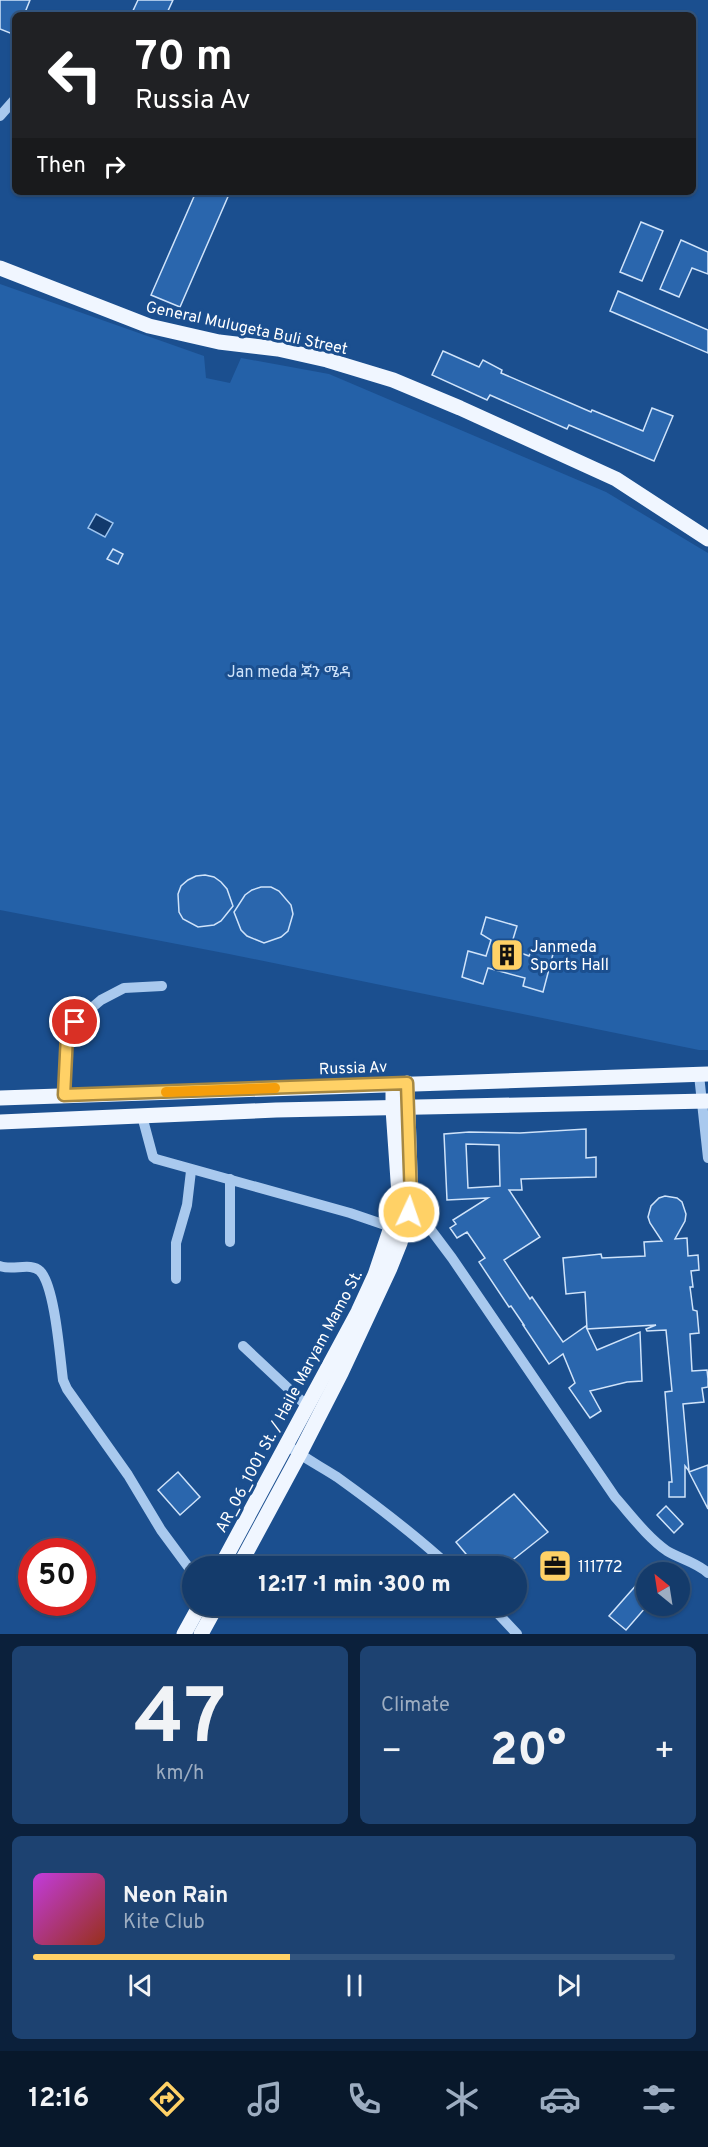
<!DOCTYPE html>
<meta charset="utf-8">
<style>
body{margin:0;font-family:Overpass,"Noto Sans Ethiopic",sans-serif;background:#1d4271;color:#f1f3f6;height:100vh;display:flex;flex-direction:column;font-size:22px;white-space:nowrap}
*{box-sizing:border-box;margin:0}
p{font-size:20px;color:#9dadc1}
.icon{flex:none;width:33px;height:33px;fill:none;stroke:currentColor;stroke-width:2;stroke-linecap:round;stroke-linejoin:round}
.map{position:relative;height:1634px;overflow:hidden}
.drawer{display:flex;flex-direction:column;gap:12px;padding:12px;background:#0b203b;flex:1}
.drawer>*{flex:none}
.hud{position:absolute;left:12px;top:12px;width:684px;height:183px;border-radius:9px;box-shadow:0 2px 4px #0004,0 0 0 2px #33557e;background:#202124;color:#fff;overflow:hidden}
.needle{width:39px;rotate:330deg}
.tools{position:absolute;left:636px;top:1562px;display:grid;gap:12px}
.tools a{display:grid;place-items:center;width:54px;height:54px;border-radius:50%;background:#143b6b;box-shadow:0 2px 4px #0004,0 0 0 2px #33557e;font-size:30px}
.speed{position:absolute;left:18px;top:1538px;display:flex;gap:12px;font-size:30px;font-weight:700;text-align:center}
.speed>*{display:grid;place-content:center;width:78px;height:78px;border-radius:50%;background:#143b6b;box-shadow:0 2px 4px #0004,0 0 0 2px #33557e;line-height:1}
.speed .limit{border:9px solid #d22;background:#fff;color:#111}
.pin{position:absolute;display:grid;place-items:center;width:51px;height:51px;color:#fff;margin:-26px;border:3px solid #fff;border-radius:50%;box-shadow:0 2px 6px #0007}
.me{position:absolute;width:66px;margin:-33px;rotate:3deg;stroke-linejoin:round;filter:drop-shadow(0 0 4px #0008)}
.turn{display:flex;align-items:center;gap:21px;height:126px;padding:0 24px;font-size:27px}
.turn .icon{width:78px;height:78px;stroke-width:2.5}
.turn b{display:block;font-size:42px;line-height:51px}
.then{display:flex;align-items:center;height:57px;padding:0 24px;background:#0003;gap:12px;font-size:22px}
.big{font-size:45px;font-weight:800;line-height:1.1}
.drawer .card{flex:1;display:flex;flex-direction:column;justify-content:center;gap:9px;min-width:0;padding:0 21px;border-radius:9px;background:#1d4271}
.drawer .dial{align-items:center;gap:0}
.dial b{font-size:78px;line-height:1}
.song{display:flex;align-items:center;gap:18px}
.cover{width:72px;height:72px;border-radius:9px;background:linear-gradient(135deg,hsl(290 70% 55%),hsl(10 70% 35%))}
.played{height:6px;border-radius:3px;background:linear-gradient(90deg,#ffd166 40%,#33557e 40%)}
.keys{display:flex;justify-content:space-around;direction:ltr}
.heat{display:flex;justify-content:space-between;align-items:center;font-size:33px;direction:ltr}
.drawer .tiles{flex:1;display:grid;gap:12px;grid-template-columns:1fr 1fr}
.card:last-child{grid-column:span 2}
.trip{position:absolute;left:182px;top:1556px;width:345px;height:60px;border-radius:30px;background:#143b6b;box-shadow:0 2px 4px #0004,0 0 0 2px #33557e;font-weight:800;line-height:60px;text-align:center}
.tab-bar{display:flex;height:96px;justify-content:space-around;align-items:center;background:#08182b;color:#9dadc1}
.tab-bar .icon{width:42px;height:42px}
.tab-bar .active{color:#ffd166}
.tab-bar b{font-size:27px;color:#f1f3f6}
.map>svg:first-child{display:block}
.green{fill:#2461a8}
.water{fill:#123a6d;stroke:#9cc4f0;stroke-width:1.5}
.building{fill:#2a66ad;stroke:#cfe3fa;stroke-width:1.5;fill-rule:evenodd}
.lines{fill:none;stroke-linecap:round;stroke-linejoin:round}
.minor{stroke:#a9c9ee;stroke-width:10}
.major{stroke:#f0f6ff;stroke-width:15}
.route-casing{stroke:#a68842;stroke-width:15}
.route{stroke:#ffd166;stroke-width:10}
.slow{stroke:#f59e0b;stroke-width:10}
.labels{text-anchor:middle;stroke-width:6;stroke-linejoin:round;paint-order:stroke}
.street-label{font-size:16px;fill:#fff;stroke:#1b4f8f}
.park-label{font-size:16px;fill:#cfe3fa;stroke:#1b4f8f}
.poi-label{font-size:16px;fill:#fff;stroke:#1b4f8f;text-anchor:start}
</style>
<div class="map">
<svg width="708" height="1634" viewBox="0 0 708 1634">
<rect width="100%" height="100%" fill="#1b4f8f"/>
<path class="green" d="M0,284L204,356L206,378L230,383L241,358L329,374L606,492L708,553V1050H699L229,954L0,910Z"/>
<path class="water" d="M96,514L113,523L105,537L88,528Z"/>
<g class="building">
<path d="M0,0H30L24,15H15V35L0,29Z"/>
<path d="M138,0H173L166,15H131Z"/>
<path d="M196,192H230L180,307L151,295Z"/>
<path d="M641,222L663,231L642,281L620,272Z"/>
<path d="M681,240L708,252V274L692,268L679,297L660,289Z"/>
<path d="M618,291L708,330V353L610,311Z"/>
<path d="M443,351L479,367L483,360L502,370L501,373L591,412L592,410L643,431L652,408L673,416L654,461L569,425L567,429L490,395L487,400L432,375Z"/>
<path d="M113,549L123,554L118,564L107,559Z"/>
<path d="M205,875L214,877L221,882L227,889L233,906L221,921L214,925L198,927L183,919L179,912L178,894L181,886L188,880L196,876Z"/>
<path d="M261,887H271L279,891L291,905L293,914L288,931L281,937L264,943L247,936L241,930L234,912L245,895L252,890Z"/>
<path d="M486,917L517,926L510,949L529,956L532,948L553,954L543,992L523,986L525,978L488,968L483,984L462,977L468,951L486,956L491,940L481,934Z"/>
<path d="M586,1129V1158L596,1157V1177L521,1179L522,1190H509L540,1237L504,1260L530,1299L532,1297L563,1342L586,1326L587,1329L585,1292L566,1294L563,1258L601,1254L602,1258L645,1256L644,1242L662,1241L650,1223L648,1217L651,1206L659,1198L665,1196L677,1198L682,1202L686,1214L685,1221L675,1239L687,1238L688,1256L698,1255L699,1270L691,1271L693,1287H690L693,1310L697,1311L699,1333L690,1334L692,1371L707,1370L708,1379V1387L702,1388L704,1402L683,1404L689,1471L685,1466V1497H669V1482H672L665,1392L672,1391L666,1330L647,1331L646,1329L656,1325L587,1329L597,1350L640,1332L642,1381L627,1382L590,1391L601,1411L590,1418L569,1388L575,1383L563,1354L549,1364L523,1325H524L511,1306L509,1307L479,1262L485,1258L467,1232L457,1238L450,1228L456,1224L453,1220L488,1198L447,1200L444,1134L469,1132L520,1133ZM466,1144L499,1145L500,1186L468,1188Z"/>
<path d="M708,1465V1509L689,1472Z"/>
<path d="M178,1472L200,1497L180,1515L158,1490Z"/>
<path d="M514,1494L548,1532L505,1566H476L456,1542Z"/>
<path d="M666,1506L683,1524L674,1533L657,1515Z"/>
<path d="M646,1574V1607L626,1630L609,1616Z"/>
</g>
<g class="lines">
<g class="minor">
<path d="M0,116L15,99"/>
<path d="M699,1075L708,1158"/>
<path d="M64,1095L67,1035L75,1022L101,1000L124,988L162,986"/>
<path d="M142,1116L153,1157L156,1159L350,1213L391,1227"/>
<path d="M230,1179V1242"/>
<path d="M404,1209L431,1230L452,1258L615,1497C631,1515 647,1537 667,1551C680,1559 696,1562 708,1573"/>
<path d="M0,1266C12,1271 31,1262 40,1271C55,1286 60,1358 63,1380L67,1389L128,1475L161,1530L192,1572"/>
<path d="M176,1279V1243L187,1205L191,1171"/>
<path d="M243,1346L308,1407"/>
<path d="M286,1444C302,1457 320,1466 337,1477C376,1505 414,1534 449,1566"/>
<path d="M490,1605L517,1634"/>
</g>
<g class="major">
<path d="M0,268L149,326L219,342L278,349L327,360L393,380L460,408L616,479L708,539"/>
<path d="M0,1098L708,1074"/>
<path d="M0,1122L276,1110L708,1101"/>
<path d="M221,1566L358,1312L375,1275L391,1227L399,1195L393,1109V1084"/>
<path d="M239,1566L299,1455L341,1373L390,1268L400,1243L411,1201L407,1083"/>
<path d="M184,1634L200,1605"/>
<path d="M201,1634L217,1605"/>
</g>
</g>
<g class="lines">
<defs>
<path id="route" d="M75,1022L67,1035L64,1095L407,1083L411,1201L409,1212"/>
</defs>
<use href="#route" class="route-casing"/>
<use href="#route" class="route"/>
<path class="slow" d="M166,1092L275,1088"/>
</g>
<defs>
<symbol id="building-square" viewBox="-11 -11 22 22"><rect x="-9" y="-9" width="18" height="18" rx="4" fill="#ffd166" stroke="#1b4f8f"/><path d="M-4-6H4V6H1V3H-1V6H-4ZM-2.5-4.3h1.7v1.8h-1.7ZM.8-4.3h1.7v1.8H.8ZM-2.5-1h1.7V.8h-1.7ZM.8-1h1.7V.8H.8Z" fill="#111"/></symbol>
<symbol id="office-square" viewBox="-11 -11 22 22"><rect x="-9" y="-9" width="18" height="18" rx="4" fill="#ffd166" stroke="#1b4f8f"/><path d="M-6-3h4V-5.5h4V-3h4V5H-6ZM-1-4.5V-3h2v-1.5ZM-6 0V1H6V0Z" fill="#111"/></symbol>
</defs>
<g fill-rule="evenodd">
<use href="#building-square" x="488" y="936" width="38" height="38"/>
<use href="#office-square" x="536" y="1547" width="38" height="38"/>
</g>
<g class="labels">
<g class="street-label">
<text transform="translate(247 327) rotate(12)" y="6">General Mulugeta Buli Street</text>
<text transform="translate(353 1067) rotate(-2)" y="6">Russia Av</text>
<text transform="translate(288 1401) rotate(-62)" y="6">AR_06_1001 St. / Haile Maryam Mamo St.</text>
</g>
<g class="park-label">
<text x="289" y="677">Jan meda ጃን ሜዳ</text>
</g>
<g class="poi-label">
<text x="530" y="952">Janmeda<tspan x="530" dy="18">Sports Hall</tspan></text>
<text x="578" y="1572">111772</text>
</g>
</g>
</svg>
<div class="tools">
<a><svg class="needle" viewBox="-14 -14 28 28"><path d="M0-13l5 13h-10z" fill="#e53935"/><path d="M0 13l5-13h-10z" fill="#9dadc1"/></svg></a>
</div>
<div class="speed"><div class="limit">50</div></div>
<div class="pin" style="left:75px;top:1022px;background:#d93025"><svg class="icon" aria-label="arrive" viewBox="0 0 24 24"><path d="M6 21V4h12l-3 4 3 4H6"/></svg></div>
<svg class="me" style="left:409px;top:1212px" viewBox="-20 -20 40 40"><circle r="17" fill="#ffd166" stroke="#fff" stroke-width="3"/><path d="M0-11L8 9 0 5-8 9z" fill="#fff"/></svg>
<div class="trip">12:17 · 1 min · 300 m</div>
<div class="hud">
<div class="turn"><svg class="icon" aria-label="left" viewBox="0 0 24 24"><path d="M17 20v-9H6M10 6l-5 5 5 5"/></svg><div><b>70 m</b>Russia Av</div></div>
<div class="then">Then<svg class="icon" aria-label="right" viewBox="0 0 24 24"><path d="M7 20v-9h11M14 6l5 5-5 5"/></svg></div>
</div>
</div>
<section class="drawer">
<div class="tiles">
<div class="card dial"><b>47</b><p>km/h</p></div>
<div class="card"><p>Climate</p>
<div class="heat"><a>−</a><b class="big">20°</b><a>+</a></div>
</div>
<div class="card">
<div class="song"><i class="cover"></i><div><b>Neon Rain</b><p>Kite Club</p></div></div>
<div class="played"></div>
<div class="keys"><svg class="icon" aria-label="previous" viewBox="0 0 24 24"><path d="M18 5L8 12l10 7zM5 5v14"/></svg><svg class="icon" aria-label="pause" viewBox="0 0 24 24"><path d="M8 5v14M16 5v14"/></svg><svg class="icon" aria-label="next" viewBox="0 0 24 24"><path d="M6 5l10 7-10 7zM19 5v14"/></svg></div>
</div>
</div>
</section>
<nav class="tab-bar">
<b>12:16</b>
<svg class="icon active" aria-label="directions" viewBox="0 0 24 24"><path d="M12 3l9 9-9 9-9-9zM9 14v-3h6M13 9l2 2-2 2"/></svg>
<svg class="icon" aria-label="music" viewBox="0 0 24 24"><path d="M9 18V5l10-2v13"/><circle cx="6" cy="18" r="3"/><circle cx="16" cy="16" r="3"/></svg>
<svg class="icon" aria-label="phone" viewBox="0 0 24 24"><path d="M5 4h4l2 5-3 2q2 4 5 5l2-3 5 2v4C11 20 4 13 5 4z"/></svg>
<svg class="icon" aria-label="climate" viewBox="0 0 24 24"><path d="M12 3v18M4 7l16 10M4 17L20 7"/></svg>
<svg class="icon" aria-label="car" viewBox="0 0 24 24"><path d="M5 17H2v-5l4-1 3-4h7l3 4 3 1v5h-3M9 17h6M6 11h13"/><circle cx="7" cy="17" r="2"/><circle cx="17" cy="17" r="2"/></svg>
<svg class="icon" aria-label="filters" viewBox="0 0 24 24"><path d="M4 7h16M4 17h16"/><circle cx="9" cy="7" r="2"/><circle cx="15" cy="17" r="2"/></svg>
</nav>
